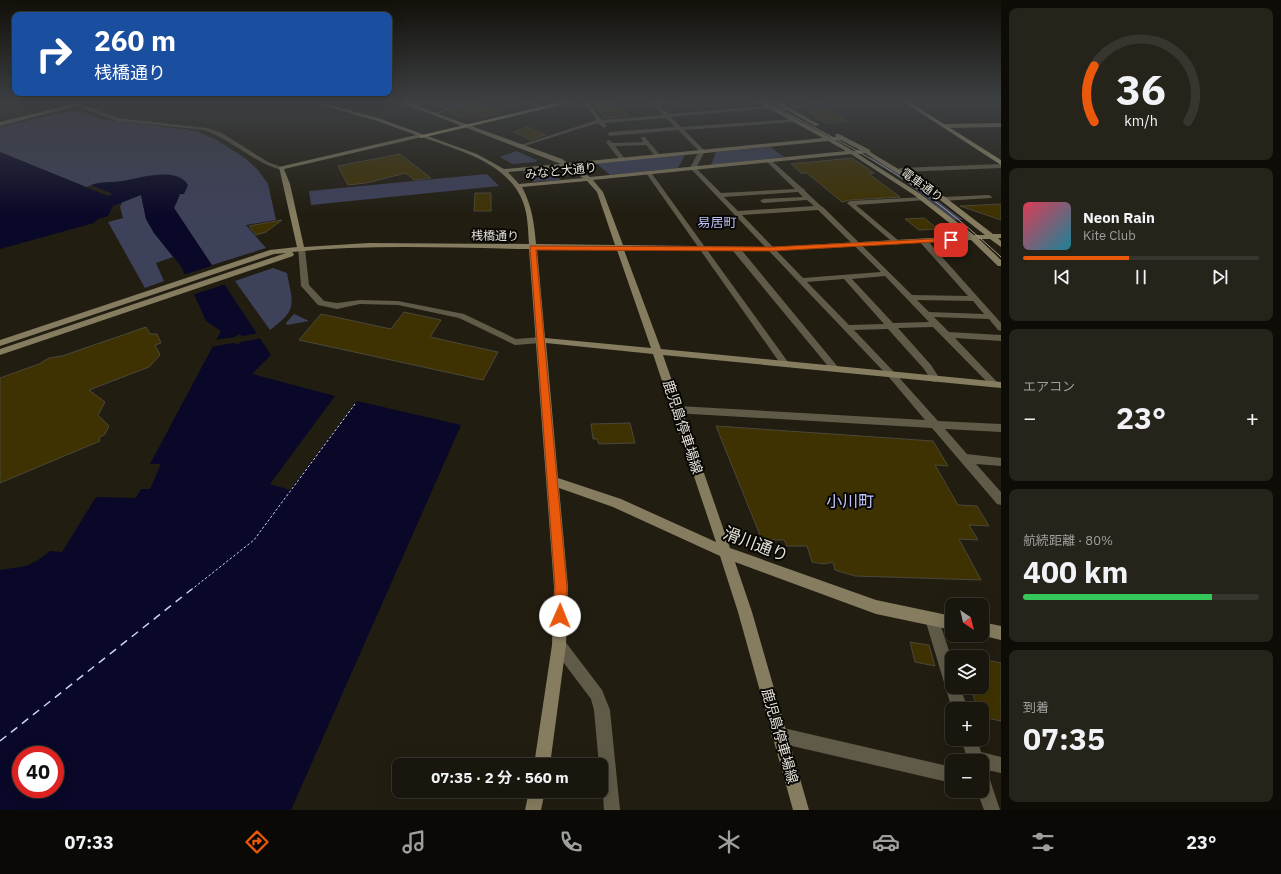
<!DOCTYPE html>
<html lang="ja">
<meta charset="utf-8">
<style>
body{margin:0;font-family:"IBM Plex Sans","Noto Sans JP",sans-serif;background:#26231b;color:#f1f3f6;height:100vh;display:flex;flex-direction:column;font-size:15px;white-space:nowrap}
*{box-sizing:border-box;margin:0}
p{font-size:13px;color:#9f9f9d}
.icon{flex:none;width:22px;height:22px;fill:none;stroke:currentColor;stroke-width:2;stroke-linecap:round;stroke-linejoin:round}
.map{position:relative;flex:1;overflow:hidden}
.details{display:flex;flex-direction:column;gap:8px;padding:8px;background:#0e0c07;width:280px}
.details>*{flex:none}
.banner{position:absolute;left:12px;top:12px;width:380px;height:84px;border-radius:8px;box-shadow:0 4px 16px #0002,0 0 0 1px #37352e;background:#1a4fa0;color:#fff;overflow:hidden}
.needle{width:26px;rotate:145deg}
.fabs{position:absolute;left:945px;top:598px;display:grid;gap:8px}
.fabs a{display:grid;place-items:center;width:44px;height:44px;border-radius:8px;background:#19160d;box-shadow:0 4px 16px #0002,0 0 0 1px #37352e;font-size:20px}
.speed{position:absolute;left:12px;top:746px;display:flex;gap:8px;font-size:20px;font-weight:700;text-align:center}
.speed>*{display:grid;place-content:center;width:52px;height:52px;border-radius:50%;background:#19160d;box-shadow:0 4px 16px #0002,0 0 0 1px #37352e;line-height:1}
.speed .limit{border:6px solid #d22;background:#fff;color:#111}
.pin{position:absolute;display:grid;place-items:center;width:34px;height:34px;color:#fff;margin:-17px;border-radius:8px;box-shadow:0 2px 6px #0006}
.me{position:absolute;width:44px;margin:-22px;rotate:1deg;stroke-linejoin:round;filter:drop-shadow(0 0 3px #0008)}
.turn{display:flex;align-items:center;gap:14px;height:84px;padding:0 16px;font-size:18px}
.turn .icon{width:52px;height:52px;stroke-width:2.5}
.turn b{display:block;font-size:28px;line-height:34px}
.big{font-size:30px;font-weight:700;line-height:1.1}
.details .card{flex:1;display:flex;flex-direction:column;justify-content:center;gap:6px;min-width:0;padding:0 14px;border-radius:8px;background:#26231b}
.details .dial{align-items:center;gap:0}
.dial svg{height:104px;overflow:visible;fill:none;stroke:#37352e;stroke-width:7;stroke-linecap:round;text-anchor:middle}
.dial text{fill:#f1f3f6;stroke:none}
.song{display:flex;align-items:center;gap:12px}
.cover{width:48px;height:48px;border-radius:6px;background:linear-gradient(135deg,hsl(350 70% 55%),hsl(190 70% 35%))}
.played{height:4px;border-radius:2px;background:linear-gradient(90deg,#ea580c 45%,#37352e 45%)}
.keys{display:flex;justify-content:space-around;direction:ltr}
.heat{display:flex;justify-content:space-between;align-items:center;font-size:22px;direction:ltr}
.charge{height:6px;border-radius:3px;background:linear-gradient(90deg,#34c759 80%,#37352e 0)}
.trip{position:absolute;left:392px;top:758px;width:216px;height:40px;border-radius:8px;background:#19160d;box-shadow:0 4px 16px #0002,0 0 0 1px #37352e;font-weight:700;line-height:40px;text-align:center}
.menu{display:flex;height:64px;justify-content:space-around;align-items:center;background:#0a0905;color:#9f9f9d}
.menu .icon{width:28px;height:28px}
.menu .active{color:#ea580c}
.menu b{font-size:18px;color:#f1f3f6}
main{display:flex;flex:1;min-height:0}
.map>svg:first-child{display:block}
.green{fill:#3e415a}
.water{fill:#0a0828;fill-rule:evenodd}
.pier{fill:#211d11}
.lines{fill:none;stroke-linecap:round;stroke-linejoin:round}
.ferry-far1{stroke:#cdd2fb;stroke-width:1;stroke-dasharray:2.5 2;stroke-linecap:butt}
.ferry{stroke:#cdd2fb;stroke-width:1.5;stroke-dasharray:8 6;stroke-linecap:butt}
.building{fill:#3f3202;stroke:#4b473a}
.street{fill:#605a48;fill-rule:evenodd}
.secondary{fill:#867d60;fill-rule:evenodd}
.primary{fill:#a49872;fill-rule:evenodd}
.highway{fill:#bfb082;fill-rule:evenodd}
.tram{stroke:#a5a198;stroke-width:1}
.route{fill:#ea580c;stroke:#983908}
.labels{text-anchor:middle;stroke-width:4;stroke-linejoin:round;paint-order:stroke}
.far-street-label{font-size:12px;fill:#e5e2da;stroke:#090704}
.far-quarter-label{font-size:13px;fill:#bcc2fb;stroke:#090704}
.street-label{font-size:14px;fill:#e5e2da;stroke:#090704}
.quarter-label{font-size:16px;fill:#bcc2fb;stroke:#090704}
.near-street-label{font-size:17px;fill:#e5e2da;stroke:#090704}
</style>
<main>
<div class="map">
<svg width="1001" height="810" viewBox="0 0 1001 810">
<rect width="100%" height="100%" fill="#211d11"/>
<g class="green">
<path d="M81,111L105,120L184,129L196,131L215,139L245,158L258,170L268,184L276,220L246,225L266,248L212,265L174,208L180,194L181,178C161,172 143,178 123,181C110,183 98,182 86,187L0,152V127L64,112Z"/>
<path d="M770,147L784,157L711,165L716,152Z"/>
<path d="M516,151L537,160L536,162L512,164L500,157Z"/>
<path d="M685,155L678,168L610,175L596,163Z"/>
<path d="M874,157L913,182L963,220H954L906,182L868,158Z"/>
<path d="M546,168L561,180L533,182L523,172Z"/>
<path d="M487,174L499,186L311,205L309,191Z"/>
<path d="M141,194L146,219L154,233L173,257L156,263L164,281L145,288L108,222L123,218L120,207L123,200Z"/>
<path d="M273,268L287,273C293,305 298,309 270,330L235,281Z"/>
<path d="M294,314L309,321L287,325L286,323Z"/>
</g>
<path class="water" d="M0,152L108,196L113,194L91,185C101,181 112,183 123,181C140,178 177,166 188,185L184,194H180L174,208L271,355L252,374L335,396L270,484L290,490L357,401L461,425L291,810H0V570L26,566L38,560L50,551L62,552L96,497L136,498L141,489H150L161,464H150L221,331L206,321L181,266L154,233L146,219L141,195L113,206L108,216L98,219L94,223L0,249ZM21,755H55V789H21Z"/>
<g class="pier">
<path d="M214,265L226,284L192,295L183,275Z"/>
<path d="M259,333L262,338L241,342L238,344L233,343L211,347L214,340L235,337L239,334L242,336Z"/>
</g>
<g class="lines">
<path class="ferry-far1" d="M191,590L254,540L355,404"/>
<path class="ferry" d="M0,741L192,589"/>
</g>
<g class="building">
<path d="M428,102H457L439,109L425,104Z"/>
<path d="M469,102H473L504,111L477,119L469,114L464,117L448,112Z"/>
<path d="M591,102H615L628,116L605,118Z"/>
<path d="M824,108L847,121L826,123L804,109Z"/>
<path d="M527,127L545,135L531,140L514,132Z"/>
<path d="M400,154L431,178L414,180L406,173L366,183L348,185L338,166Z"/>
<path d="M852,158L874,173L869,174L900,197L850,200L842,202L807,173H801L791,164Z"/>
<path d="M475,193H491V211H474Z"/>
<path d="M1001,204V220L960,206Z"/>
<path d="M924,218L938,229L919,230L905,219Z"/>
<path d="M282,220L266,232L256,235L249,226Z"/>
<path d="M404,312L441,320L430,337L498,352L483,380L299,340L321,314L391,329Z"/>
<path d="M146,327L150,334H157L161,343L155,345L160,355L149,367L89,390L105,402L98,415L109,426L105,434L99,438L100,441L0,483V378L39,364L49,358L62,356Z"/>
<path d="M630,423L635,443L599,444L597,439H593L591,424Z"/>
<path d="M716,426L933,441L948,466L935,465L958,505L977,506L989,526L969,525L978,540L959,539L981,580L855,576L835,570L833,562L824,564L812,562L807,546H787L784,540H762Z"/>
<path d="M910,642L929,645L935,666L915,662Z"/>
<path d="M982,659L1001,663V721L982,717V709H978L970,687H982Z"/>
</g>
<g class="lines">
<g class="street">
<path d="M420,102H427L412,107L410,106Z"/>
<path d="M461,102H468L436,115L432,114Z"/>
<path d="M525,102H532L547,108L543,109Z"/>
<path d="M583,102H588L602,120L663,115L651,102H681L659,105L668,114L771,106L769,108L671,117L681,127L795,119L793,122L684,130L705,151L696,168L721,193L795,189L766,161L771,160L802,188L804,189L805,191L821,206L823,207L912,295L968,296L919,241L926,239L1001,323V331L998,330L989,319L934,317L949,332L1001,335V341L955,338L997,382L999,384L997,386H991L933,327L898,328L931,365L940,379L935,382L932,381L924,369L888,329L854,330L894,372L938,421L1001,424V432L945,429L967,454L1001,458V466L976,464L1001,492V505L997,504L932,428L674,413L673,410L678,406L925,420L888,376L691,169L690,168L699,151L678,130L610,136L607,134L610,132L675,127L666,118L604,123L607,126L604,128L598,123L521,147V145L597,120ZM798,192L803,197L763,199L760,201L763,203L807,200L814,206L738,211L724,197ZM818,210L881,272L803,278L742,215ZM885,276L929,322L893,323L852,279ZM844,279L884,324L849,325L807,282ZM917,300L973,301L984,314L929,312Z"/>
<path d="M816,102H826L777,112L775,111Z"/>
<path d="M79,104L118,118L207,128L222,133L268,162L284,168L281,170C253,162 232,140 204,130L117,121L77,106Z"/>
<path d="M641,137H645L659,154V156H655L646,145L615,146L625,159L620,160L606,142L609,140L613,143L643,142Z"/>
<path d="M1001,164V168L900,172L897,170L900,168Z"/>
<path d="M646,171H650L788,362L790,364L788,366H782L646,173Z"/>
<path d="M989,195L992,197L991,198L943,201L940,199L943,197Z"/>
<path d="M924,197L927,199L926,200L856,205L899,241L900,243L896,245L847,203L850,201Z"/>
<path d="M298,247L305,249L309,285L324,301L337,303L360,300L398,301L464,314L516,339L541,337L545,340L541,343L515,345L459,318L398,305L360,304L337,309L318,305L301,286Z"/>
<path d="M733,247H739L838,367L840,369L838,371H832L733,251Z"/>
<path d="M932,612L937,614L952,660V687H960L968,709H952L925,619L927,614Z"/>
<path d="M559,638L564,640L602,690L610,710L620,810H604L601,765H599L594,710L591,699L554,650L552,645L554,640Z"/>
<path d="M779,727L952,767V783L779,743L773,741L771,735L773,729Z"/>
<path d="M961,739H977L981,752L1001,757V773L982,769V761H968Z"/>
<path d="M982,772L988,774L1000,810H984L977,791H982Z"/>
</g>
<g class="secondary">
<path d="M83,102H91L0,126V122Z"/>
<path d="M312,102H320L381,119L477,154L504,169L561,164L399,102H406L562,159L568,163L823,138L757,102H763L830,137H836L835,134H839L870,150V152L945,197L993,234H1001V238H998L1001,241V247L990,239H979L1001,260V266H998L971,240L772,251L624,250L661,349L1001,382V388L663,355L730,548L876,600L952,616V630L876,614L735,562L752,612L809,810H793L738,612L720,556L613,507L559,488L568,587L566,645L550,765H534L552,645L554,587L529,249C450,248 371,244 292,252L294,254L293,256L0,355V349L286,253L274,254L0,346V340L270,250L297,247L279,167L416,135L377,121ZM422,137C457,150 508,162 523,202C528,215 528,230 529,244L369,243L304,247L290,184L284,169ZM835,140H841L860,150L853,151ZM828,141L846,151L590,177L573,166ZM865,153L940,200L985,235H974L919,193L858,154ZM851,154L914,195L966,236L772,247L623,245L603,192L593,180ZM566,167L583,178L519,184L508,172ZM587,181L597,192L615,245L536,244C534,223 532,206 522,187ZM537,249L617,250L651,348L545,338ZM546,343L653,354L716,542L621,499L558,478Z"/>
<path d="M773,102H779L820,125L815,126Z"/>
<path d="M1001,123V127L945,128L942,126L945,124Z"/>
<path d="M982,622L1001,626V640L980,635H982Z"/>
<path d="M529,791H545L541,810H525Z"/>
</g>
<path class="primary" d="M904,102H909L1001,160V165Z"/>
<path class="highway" d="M562,102H573L421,138L418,136Z"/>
<path class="tram" d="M766,102C815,128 865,153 911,184C943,206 973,231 1001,257"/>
</g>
<linearGradient id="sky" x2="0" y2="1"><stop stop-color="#121009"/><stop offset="0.47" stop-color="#3d4043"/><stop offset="1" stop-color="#3d4043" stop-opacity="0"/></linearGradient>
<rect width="1001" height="215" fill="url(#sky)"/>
<path class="route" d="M951,238H953V241L772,251L536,250L567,587L566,616L564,620L560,622L556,620L554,616L555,587L530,246L772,247Z"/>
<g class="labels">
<g class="far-street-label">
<text transform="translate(561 171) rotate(-6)" y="4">みなと大通り</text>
<text transform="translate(922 185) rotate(36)" y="4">電車通り</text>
<text transform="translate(495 236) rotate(1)" y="4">桟橋通り</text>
</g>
<g class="far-quarter-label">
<text x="717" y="227">易居町</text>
</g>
<g class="street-label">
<text transform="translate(683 427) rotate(72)" y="5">鹿児島停車場線</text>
<text transform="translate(780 736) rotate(74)" y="5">鹿児島停車場線</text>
</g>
<g class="quarter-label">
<text x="850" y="507">小川町</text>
</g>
<g class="near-street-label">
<text transform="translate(756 544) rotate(21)" y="6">滑川通り</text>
</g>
</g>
</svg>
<div class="fabs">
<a><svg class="needle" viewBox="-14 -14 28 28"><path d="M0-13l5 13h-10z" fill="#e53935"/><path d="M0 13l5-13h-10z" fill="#9f9f9d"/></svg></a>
<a><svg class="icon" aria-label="layers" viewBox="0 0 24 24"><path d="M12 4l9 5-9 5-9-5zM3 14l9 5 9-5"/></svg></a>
<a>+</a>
<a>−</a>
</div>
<div class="speed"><div class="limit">40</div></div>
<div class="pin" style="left:951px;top:240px;background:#d93025"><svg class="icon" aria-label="arrive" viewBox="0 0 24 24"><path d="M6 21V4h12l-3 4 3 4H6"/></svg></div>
<svg class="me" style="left:560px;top:616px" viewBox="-20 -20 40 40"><circle r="19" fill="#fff"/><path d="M0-13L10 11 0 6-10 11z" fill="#ea580c"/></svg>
<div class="trip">07:35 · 2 分 · 560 m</div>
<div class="banner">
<div class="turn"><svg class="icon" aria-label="right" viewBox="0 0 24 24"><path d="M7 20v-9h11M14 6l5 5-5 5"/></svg><div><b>260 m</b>桟橋通り</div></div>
</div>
</div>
<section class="details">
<div class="card dial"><svg viewBox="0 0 100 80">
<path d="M14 69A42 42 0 1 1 86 69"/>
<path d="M14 69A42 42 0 0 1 14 26" stroke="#ea580c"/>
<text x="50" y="56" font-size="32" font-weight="700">36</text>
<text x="50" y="72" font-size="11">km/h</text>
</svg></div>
<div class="card">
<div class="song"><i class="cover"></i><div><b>Neon Rain</b><p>Kite Club</p></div></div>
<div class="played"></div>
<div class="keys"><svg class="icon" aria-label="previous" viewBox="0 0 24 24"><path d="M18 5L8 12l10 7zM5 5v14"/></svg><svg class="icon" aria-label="pause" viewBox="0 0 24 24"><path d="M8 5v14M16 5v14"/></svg><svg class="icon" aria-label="next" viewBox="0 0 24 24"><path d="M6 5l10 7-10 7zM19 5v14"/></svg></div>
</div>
<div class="card"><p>エアコン</p>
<div class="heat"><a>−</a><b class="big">23°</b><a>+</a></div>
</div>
<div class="card"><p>航続距離 · 80%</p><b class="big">400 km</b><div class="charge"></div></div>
<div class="card"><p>到着</p><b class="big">07:35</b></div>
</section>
</main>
<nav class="menu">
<b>07:33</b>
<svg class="icon active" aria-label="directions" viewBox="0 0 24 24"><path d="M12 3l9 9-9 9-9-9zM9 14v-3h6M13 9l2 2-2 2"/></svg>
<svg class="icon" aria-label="music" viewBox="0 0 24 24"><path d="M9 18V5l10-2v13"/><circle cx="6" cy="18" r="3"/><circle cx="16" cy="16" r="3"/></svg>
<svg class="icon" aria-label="phone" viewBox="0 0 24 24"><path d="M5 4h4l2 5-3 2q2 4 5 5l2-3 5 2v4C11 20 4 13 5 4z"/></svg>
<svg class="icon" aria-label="climate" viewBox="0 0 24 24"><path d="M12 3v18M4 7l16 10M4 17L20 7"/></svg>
<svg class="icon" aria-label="car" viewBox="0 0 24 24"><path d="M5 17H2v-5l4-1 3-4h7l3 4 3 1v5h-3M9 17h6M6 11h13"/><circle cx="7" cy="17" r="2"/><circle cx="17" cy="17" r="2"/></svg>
<svg class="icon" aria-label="filters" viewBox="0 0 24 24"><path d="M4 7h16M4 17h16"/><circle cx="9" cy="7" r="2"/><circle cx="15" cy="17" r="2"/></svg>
<b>23°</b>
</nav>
